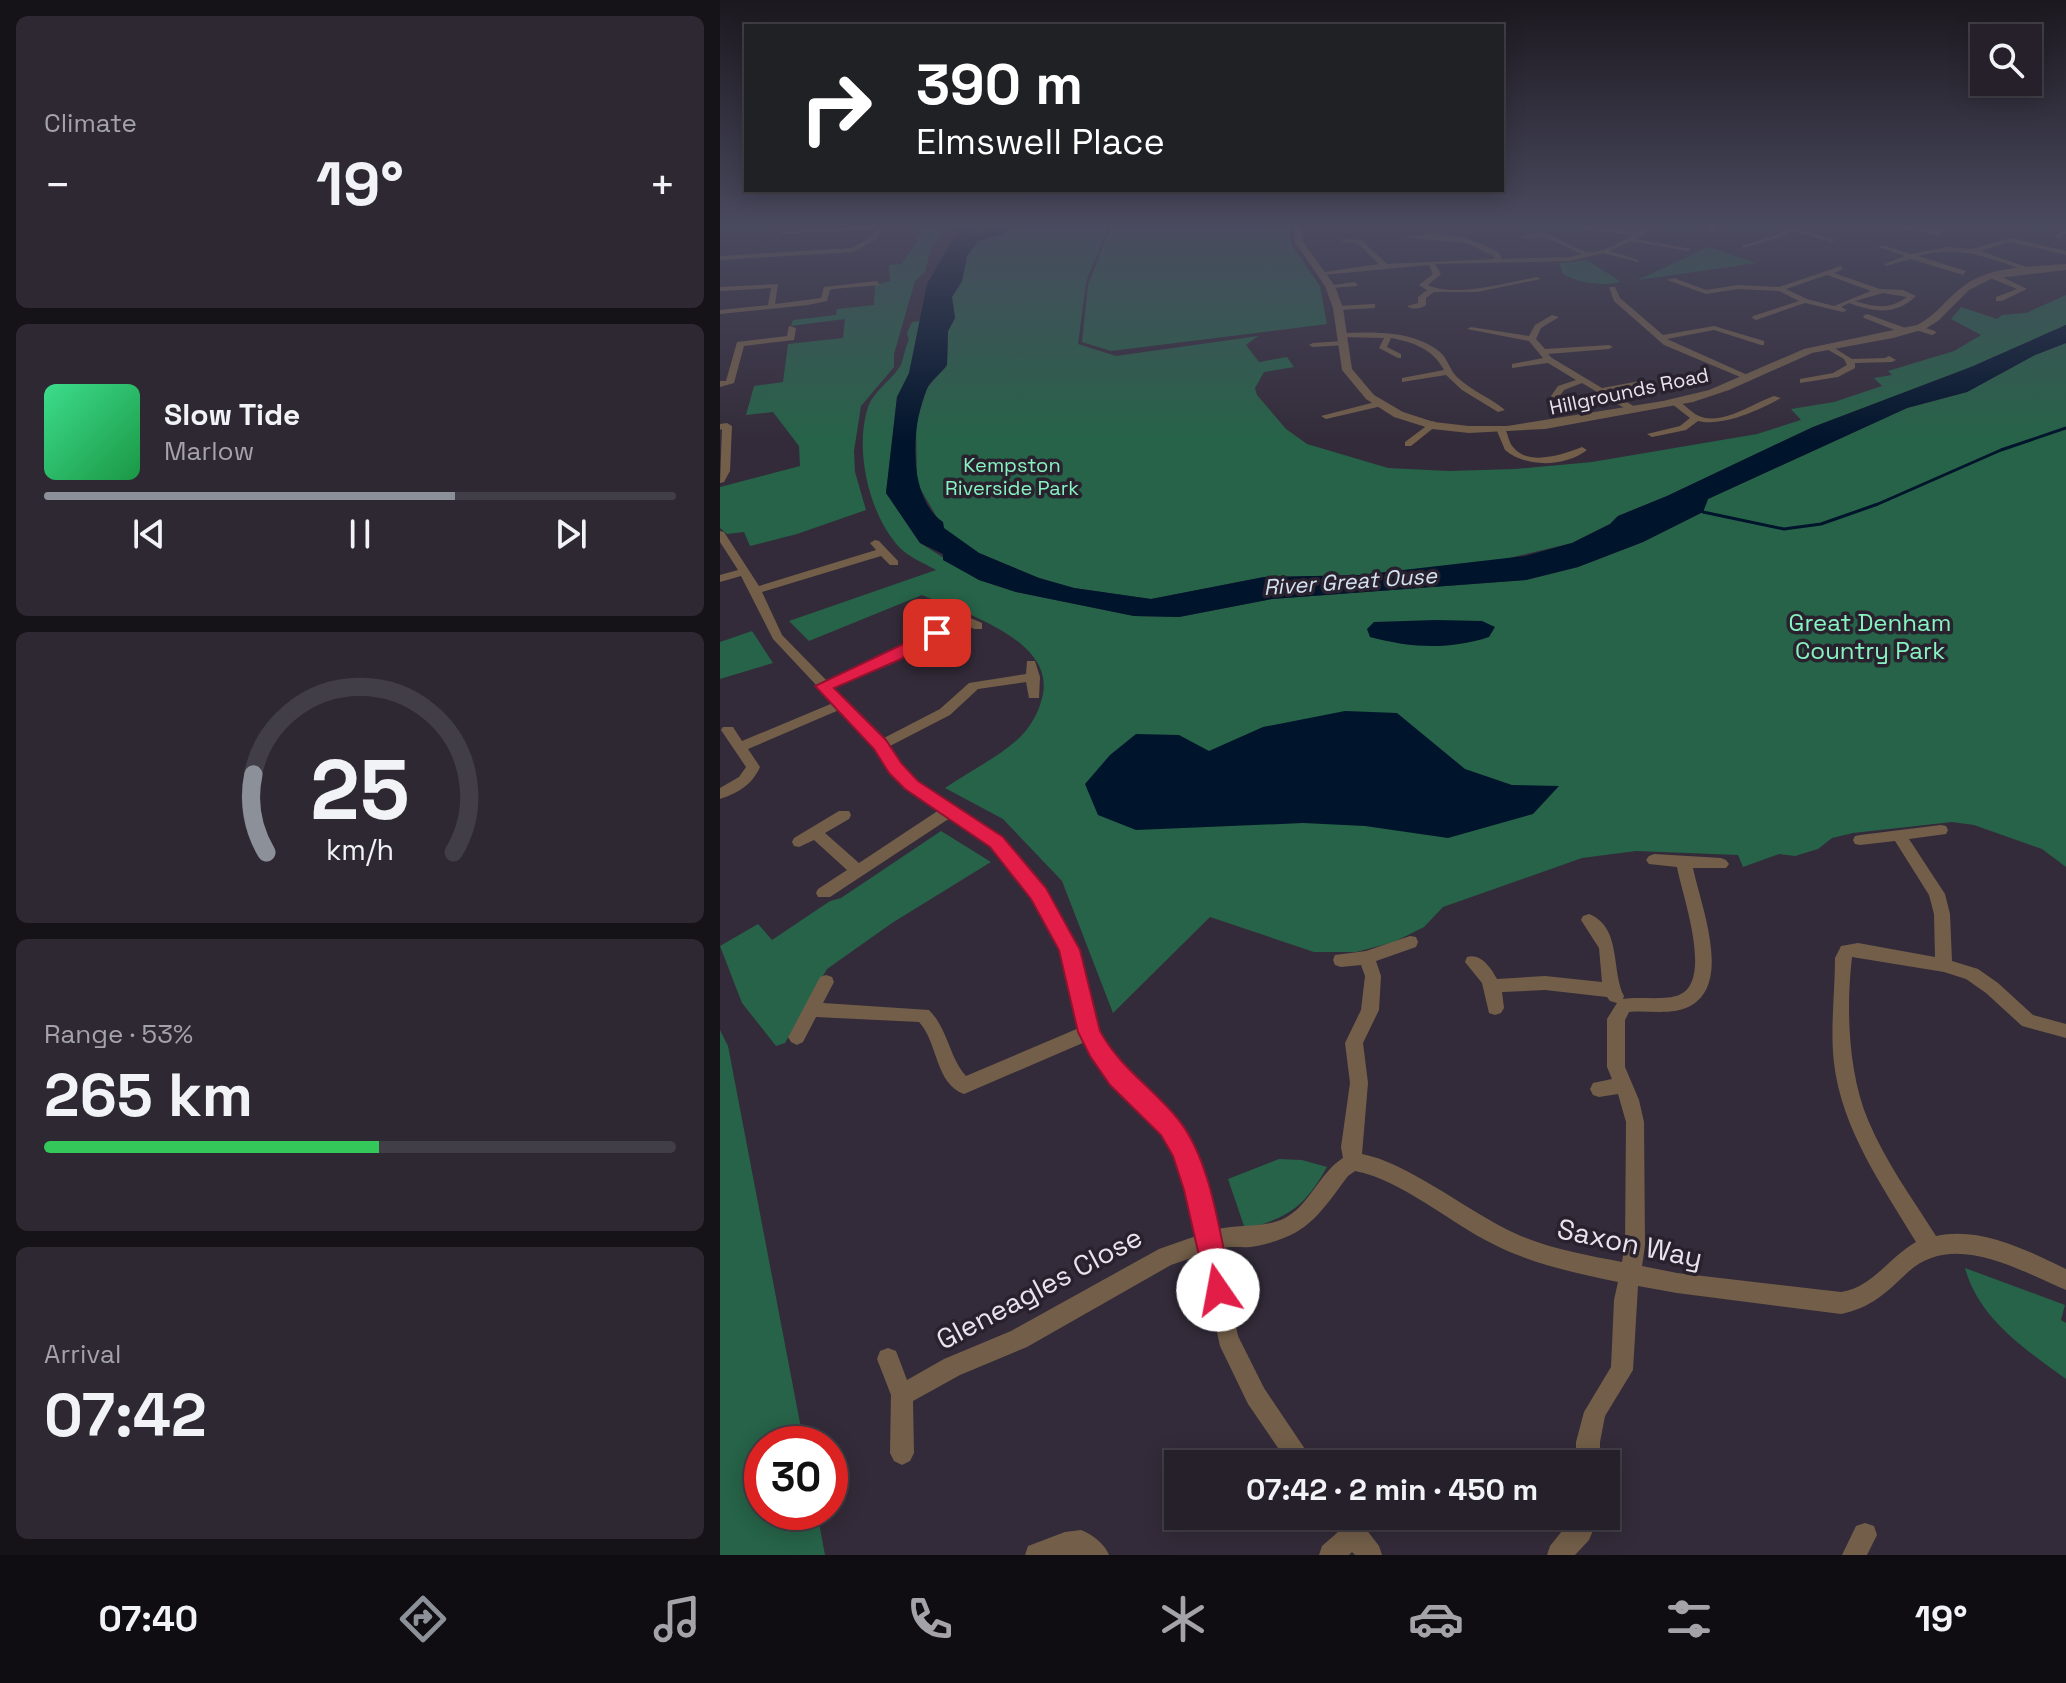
<!DOCTYPE html>
<meta charset="utf-8">
<style>
body{margin:0;font-family:"Space Grotesk",sans-serif;background:#2e2833;color:#f1f3f6;height:100vh;display:flex;flex-direction:column;font-size:30px;white-space:nowrap}
*{box-sizing:border-box;margin:0}
p{font-size:26px;color:#a4a3a9}
.icon{flex:none;width:44px;height:44px;fill:none;stroke:currentColor;stroke-width:2;stroke-linecap:round;stroke-linejoin:round}
.map{position:relative;flex:1;overflow:hidden}
.sheet{display:flex;flex-direction:column;gap:16px;padding:16px;background:#151218;width:720px}
.sheet>*{flex:none}
.top-card{position:absolute;left:24px;top:24px;width:760px;height:168px;border-radius:0px;box-shadow:0 4px 20px #0003,0 0 0 2px #423e47;background:#202124;color:#fff;overflow:hidden}
.fabs{position:absolute;left:1250px;top:24px;display:grid;gap:16px}
.fabs a{display:grid;place-items:center;width:72px;height:72px;border-radius:0px;background:#26202b;box-shadow:0 4px 20px #0003,0 0 0 2px #423e47;font-size:40px}
.speed{position:absolute;left:24px;top:1426px;display:flex;gap:16px;font-size:40px;font-weight:700;text-align:center}
.speed>*{display:grid;place-content:center;width:104px;height:104px;border-radius:50%;background:#26202b;box-shadow:0 4px 20px #0003,0 0 0 2px #423e47;line-height:1}
.speed .limit{border:12px solid #d22;background:#fff;color:#111}
.pin{position:absolute;display:grid;place-items:center;width:68px;height:68px;color:#fff;margin:-34px;border-radius:16px;box-shadow:0 4px 12px #0006}
.me{position:absolute;width:88px;margin:-44px;rotate:348deg;stroke-linejoin:round;filter:drop-shadow(0 0 6px #0008)}
.turn{display:flex;align-items:center;gap:28px;height:168px;padding:0 40px;font-size:36px}
.turn .icon{width:104px;height:104px;stroke-width:2.5}
.turn b{display:block;font-size:56px;line-height:68px}
.big{font-size:60px;font-weight:700;line-height:1.1}
.sheet .widget{flex:1;display:flex;flex-direction:column;justify-content:center;gap:12px;min-width:0;padding:0 28px;border-radius:12px;background:#2e2833}
.sheet .dial{align-items:center;gap:0}
.dial svg{height:208px;overflow:visible;fill:none;stroke:#423e47;stroke-width:7;stroke-linecap:round;text-anchor:middle}
.dial text{fill:#f1f3f6;stroke:none}
.song{display:flex;align-items:center;gap:24px}
.cover{width:96px;height:96px;border-radius:12px;background:linear-gradient(135deg,hsl(150 70% 55%),hsl(140 70% 35%))}
.played{height:8px;border-radius:4px;background:linear-gradient(90deg,#8c9099 65%,#423e47 65%)}
.keys{display:flex;justify-content:space-around;direction:ltr}
.heat{display:flex;justify-content:space-between;align-items:center;font-size:44px;direction:ltr}
.charge{height:12px;border-radius:6px;background:linear-gradient(90deg,#34c759 53%,#423e47 0)}
.trip{position:absolute;left:444px;top:1450px;width:456px;height:80px;border-radius:0px;background:#26202b;box-shadow:0 4px 20px #0003,0 0 0 2px #423e47;font-weight:700;line-height:80px;text-align:center}
.menu{display:flex;height:128px;justify-content:space-around;align-items:center;background:#0f0d11;color:#a4a3a9}
.menu .icon{width:56px;height:56px}
.menu .active{color:#8c9099}
.menu b{font-size:36px;color:#f1f3f6}
main{display:flex;flex:1;min-height:0}
.map>svg:first-child{display:block}
.green{fill:#266348}
.water{fill:#00142b}
.lines{fill:none;stroke-linecap:round;stroke-linejoin:round}
.stream{stroke:#00142b;stroke-width:3}
.minor{fill:#735f49;fill-rule:evenodd}
.tertiary{fill:#735f49;fill-rule:evenodd}
.route{fill:#e11d48;stroke:#92132f;stroke-width:2}
.labels{text-anchor:middle;stroke-width:7;stroke-linejoin:round;paint-order:stroke}
.far-street-label{font-size:20px;fill:#e9e3ec;stroke:#29212e}
.far-park-label{font-size:20px;fill:#87f3c0;stroke:#29212e}
.far-water-label{font-size:22px;font-style:italic;fill:#d3e2f0;stroke:#29212e}
.park-label{font-size:24px;fill:#87f3c0;stroke:#29212e}
.near-street-label{font-size:28px;fill:#e9e3ec;stroke:#29212e}
</style>
<main>
<section class="sheet">
<div class="widget"><p>Climate</p>
<div class="heat"><a>−</a><b class="big">19°</b><a>+</a></div>
</div>
<div class="widget">
<div class="song"><i class="cover"></i><div><b>Slow Tide</b><p>Marlow</p></div></div>
<div class="played"></div>
<div class="keys"><svg class="icon" aria-label="previous" viewBox="0 0 24 24"><path d="M18 5L8 12l10 7zM5 5v14"/></svg><svg class="icon" aria-label="pause" viewBox="0 0 24 24"><path d="M8 5v14M16 5v14"/></svg><svg class="icon" aria-label="next" viewBox="0 0 24 24"><path d="M6 5l10 7-10 7zM19 5v14"/></svg></div>
</div>
<div class="widget dial"><svg viewBox="0 0 100 80">
<path d="M14 69A42 42 0 1 1 86 69"/>
<path d="M14 69A42 42 0 0 1 9 39" stroke="#8c9099"/>
<text x="50" y="56" font-size="32" font-weight="700">25</text>
<text x="50" y="72" font-size="11">km/h</text>
</svg></div>
<div class="widget"><p>Range · 53%</p><b class="big">265 km</b><div class="charge"></div></div>
<div class="widget"><p>Arrival</p><b class="big">07:42</b></div>
</section>
<div class="map">
<svg width="1346" height="1555" viewBox="0 0 1346 1555">
<rect width="100%" height="100%" fill="#332b39"/>
<g class="green">
<path d="M204,224H222L221,236L211,249L205,272L195,281L174,354V367L141,406L134,451L135,472L146,510L77,534L30,546L24,532L7,534L0,528V487L80,466L79,446L53,412L26,415L34,386L63,382L68,344L123,338L125,319L71,326L73,320L116,315L117,309L154,305L155,285L170,281L169,265L181,264L196,243Z"/>
<path d="M295,224H389L366,282L358,344L396,356L538,336L526,345L539,362L567,357L574,367L544,372L535,388L537,395L566,429L587,444L668,468L729,471L795,469L872,462L1037,434L1081,420L1071,409L1114,402L1162,386L1154,378L1172,375L1168,371L1234,351L1261,335L1231,319L1241,307L1277,319L1282,315L1306,313L1346,295V325L1251,367L1093,427L947,496L898,516L890,524L852,543L781,560L640,575L544,577L431,599L354,588L319,578L259,553L223,528L197,483L196,424L207,388L227,365L228,331L235,318L232,297L242,281L247,256L258,241L283,234Z"/>
<path d="M392,224H568L572,246L600,286L607,324L391,351L362,342L368,285Z"/>
<path d="M988,247L1037,263L918,280Z"/>
<path d="M867,260L901,282C881,286 861,284 843,274L839,263Z"/>
<path d="M200,321L189,374L177,397L166,493L200,543L259,580L296,592L414,616L459,617L552,599L806,580L858,567L923,542L983,512L988,499L1187,408L1247,392L1315,355L1346,343V867L1322,849L1254,825L1232,822L1133,833L1112,838L1098,849L1075,856L1059,854L1023,867L1018,855L916,851L862,858L723,907L704,927L674,942L636,952H594L490,917L393,1013L342,881L283,819L225,788C248,772 277,758 297,740C310,728 318,714 322,698C338,640 241,612 202,595L89,641L69,621L216,570C204,563 188,557 179,547C149,514 134,450 148,407C153,392 170,381 179,368C184,361 184,349 189,340L187,333L192,322Z"/>
<path d="M32,631L53,663L0,679V642Z"/>
<path d="M221,831L271,862L172,923L107,969L65,1043L56,1046L22,1003L0,946L38,924L52,940L110,901L121,898Z"/>
<path d="M0,1030L8,1046L84,1444H42V1512H97L105,1555H0Z"/>
<path d="M559,1159L582,1160L607,1167C585,1206 569,1218 525,1229L508,1179Z"/>
<path d="M1245,1268L1345,1305L1341,1320L1346,1323V1379C1305,1349 1259,1319 1245,1268Z"/>
</g>
<g class="water">
<path d="M236,224H246L253,236L287,224H295L283,234L258,241L247,256L242,281L232,297L235,318L228,331L227,365C222,373 210,380 207,389C191,424 187,498 223,522L224,528L259,553L319,578L354,588L431,599L544,577L640,575L805,556L852,543L890,524L898,516L947,496L1093,427L1251,367L1346,325V343L1315,355L1247,392L1187,408L988,499L983,512L923,542L858,567L806,580L552,599L459,617L414,616L296,592L259,580L223,560V554L200,543L166,493L177,397L189,373L207,284L237,232Z"/>
<path d="M716,620L762,621L775,627L769,637C730,650 690,648 650,637L647,629L654,622Z"/>
<path d="M625,711L677,713L745,769L792,785L839,786L813,814L728,838L645,826L583,823L416,830L378,815L365,784L390,755L416,734L459,735L489,751L543,727Z"/>
</g>
<g class="lines">
<path class="stream" d="M983,512L1064,529L1101,524L1158,504L1281,450L1346,428"/>
<g class="minor">
<path d="M17,224H30L19,227Z"/>
<path d="M165,224L155,240L133,252L0,260V256L132,248L150,238L156,229L63,234L60,232Z"/>
<path d="M933,224H941L916,239L971,249L968,251L911,241L890,251L918,260V262L883,253L850,261L715,264L721,274L708,285C735,298 788,282 817,277L821,279L757,292H714L706,298V305C702,309 691,310 687,306L698,303V297L707,290L699,285L713,274L709,265L602,275L598,273L659,264L637,243L621,242L623,239L641,240L667,264L774,259V256L746,243L686,238C714,228 756,237 780,254L781,259L850,257L862,254L824,237L804,239L801,237C835,223 848,253 873,252C887,251 901,241 914,235L859,229L857,226L919,232Z"/>
<path d="M987,224H993L996,228L993,233L988,232L990,228Z"/>
<path d="M1075,224H1083L1077,228L1115,240L1112,242L1073,231L1061,237L1024,248L1021,246L1057,235Z"/>
<path d="M1228,224H1235L1218,235L1180,228L1183,226L1217,231Z"/>
<path d="M1346,227V233L1340,238H1336V236Z"/>
<path d="M1290,238L1346,251V255L1290,242L1260,251L1312,269L1310,272C1272,259 1238,244 1198,256L1246,271L1243,275L1191,259L1165,266V264L1185,256L1159,247L1162,245L1191,254L1228,247L1252,249Z"/>
<path d="M1121,266L1123,269L1114,273L1160,289L1183,290L1196,296C1175,316 1154,312 1129,303L1121,307L1127,310L1123,312L1085,303L1036,320L1032,318L1033,316L1079,301L1059,291L1018,289L986,294L947,280L954,278L986,290L1018,285L1059,287ZM1107,275L1151,291L1114,306L1087,299L1066,289ZM1163,293L1187,297C1170,310 1154,307 1135,301Z"/>
<path d="M1270,274H1276L1307,289L1282,301H1276V297L1297,289L1270,278Z"/>
<path d="M157,281L160,285L113,289L110,290L107,301L88,305L0,314V310L48,305L51,288L0,291V287L58,284L55,304L101,298L104,287Z"/>
<path d="M635,282L638,286L610,288L606,286Z"/>
<path d="M889,287H895L900,298L943,335L994,326L1044,341V345H1041L994,330L947,339L1032,377L1025,379L944,345L894,301Z"/>
<path d="M652,304H655V308L618,310L614,308L618,306Z"/>
<path d="M1147,314L1191,330L1192,332L1185,334L1144,318L1143,316Z"/>
<path d="M832,315L839,317L821,328L816,339L825,349L889,345L893,347L889,349L828,354L832,358L882,388L925,380V384L889,392L917,408V412H911L862,383L844,390L838,398H832L831,396L838,386L856,380L828,363L792,368V364L823,358L809,341L747,329L751,327L809,336L815,325Z"/>
<path d="M69,326L76,328L74,340L24,346L14,383L0,387V381H6L17,342L67,336Z"/>
<path d="M1199,326L1215,331L1216,333L1212,335L1196,330V326Z"/>
<path d="M622,333C654,332 693,330 720,352C728,359 730,371 738,378C752,391 771,398 785,410L778,412L742,390L726,375L682,382V378L724,370C713,349 693,342 671,338L667,347L681,354V358H678L659,348L664,338L619,337V333Z"/>
<path d="M623,341H626V345L593,347L589,345L593,343Z"/>
<path d="M1108,344L1132,359L1165,358L1169,356L1176,360L1172,362L1135,363V368L1118,377L1080,383V379L1113,373L1127,365L1124,359L1105,348L1104,346Z"/>
<path d="M1054,396L1061,398C1040,410 1003,427 978,421L966,430L932,437L927,434L960,426L970,418L952,404V400C963,400 969,412 979,416C1002,426 1033,403 1054,396Z"/>
<path d="M659,401L663,404L662,406L606,419L601,416Z"/>
<path d="M713,421L718,424L716,426L691,446H685V442Z"/>
<path d="M7,423L12,426L10,471L4,482L0,483L2,429L0,430V424Z"/>
<path d="M779,429H785C788,434 789,443 793,447C808,467 844,454 862,447L867,450C845,467 806,468 785,450L777,431Z"/>
<path d="M0,531L4,532L39,586L156,550L150,543L155,540L159,541L178,561V565H170L161,556L42,592L62,635L106,680L169,654L232,618L222,613V609H230L262,623V629H254L242,623L177,660L112,687L162,739L220,709L249,683L306,674L307,661H315L320,677L319,698H309L306,682L258,689L230,715L168,747L180,765L197,782L281,838L324,889L357,950L378,1031L384,1044L405,1072L456,1121L471,1145L487,1190L495,1230C518,1223 543,1229 565,1218C590,1205 599,1173 623,1158L621,1147L630,1083L625,1043L641,1010L645,976L641,965L621,967L615,965L613,960L615,955L646,951L690,936L696,937L698,942L696,947L656,961L661,976L659,1010L643,1043L648,1083L642,1154C685,1162 743,1207 784,1228C820,1247 861,1254 902,1262L905,1245L906,1122L898,1094L879,1097L873,1095L870,1089L873,1083L892,1079L887,1067V1019L897,1003L890,1001L887,997L825,990L782,992L784,1008L781,1013L775,1015L769,1013L762,983L745,962L747,957C761,953 771,968 777,979L825,976L882,982L879,948L861,920L863,916L869,914C902,927 891,971 904,996L903,999C919,996 944,1001 959,995C994,981 962,895 957,867L929,864L926,860L929,856L934,854L1001,858L1006,860L1009,864L1006,868H973C980,903 1012,981 972,1005C954,1016 929,1010 909,1012L905,1020V1067L919,1100L924,1122L925,1245L922,1266L957,1273L1121,1292C1153,1287 1168,1258 1196,1242C1163,1187 1122,1130 1114,1063C1110,1029 1115,993 1115,958L1121,946L1138,943L1215,957L1214,914L1209,895L1175,841L1140,845L1135,844L1133,840L1135,836L1140,835L1221,825L1226,826L1228,830L1226,834L1189,839L1225,894L1230,914L1232,961L1258,969L1278,983L1313,1015L1346,1024V1038L1302,1026L1266,993L1246,979L1224,972L1132,957C1126,1008 1128,1072 1148,1120C1165,1161 1192,1198 1216,1236C1260,1226 1307,1250 1346,1269V1290C1300,1271 1234,1230 1188,1272C1167,1292 1151,1308 1121,1314L957,1293L918,1286L913,1370L885,1416L880,1442V1464H856V1442L864,1412L891,1367L894,1300L898,1282C855,1273 812,1264 773,1244C730,1223 682,1180 635,1171L628,1176C598,1216 588,1235 537,1246C524,1249 512,1245 500,1249L518,1336L544,1388L595,1464H569L528,1404L500,1346L480,1255L451,1265L307,1347L240,1375L193,1401L194,1453L190,1461L182,1465L174,1461L170,1453L171,1395L157,1359L160,1351L168,1348L176,1351L187,1380L224,1359L291,1331L439,1249L476,1236L467,1190L456,1155L442,1133L393,1084L365,1042L244,1094C215,1084 218,1042 199,1022L96,1017L83,1042L77,1045L71,1042L68,1037L71,1032L100,977L106,975L112,977L114,982L103,1003L209,1010C228,1029 229,1057 246,1076L359,1028L341,950L312,897L271,846L230,818L110,897H98L96,893L98,889L127,870L94,840L79,847L74,846L72,842L74,838L119,811H129L131,815L129,819L105,833L139,863L219,810L187,788L170,771L155,748L119,710L28,749L40,767C32,785 18,793 0,799V788L19,777L26,767L1,730L3,727H13L22,741L113,703L53,639L21,576L0,582V575L18,570L0,542Z"/>
<path d="M609,1516H636L659,1546L662,1555H635L632,1552L629,1555H599L602,1546L618,1532Z"/>
<path d="M854,1516H879L869,1540L855,1555H827L830,1546Z"/>
<path d="M1145,1523L1154,1526L1157,1535L1147,1555H1122L1136,1526Z"/>
<path d="M361,1530C373,1535 384,1543 389,1555H305L308,1546L345,1532Z"/>
</g>
<path class="tertiary" d="M573,224H581L583,242L615,286L623,308L632,369L654,395L683,412L714,422L749,426H787L943,401L989,390L1084,349L1197,325C1216,316 1225,300 1241,288C1270,265 1311,267 1346,264V270L1271,279L1249,290L1218,321L1205,329L1173,338L1092,353L1009,390L973,402L825,429L749,433L712,429L674,417L646,399L622,370L613,308L605,286L575,242Z"/>
</g>
<linearGradient id="sky" x2="0" y2="1"><stop stop-color="#1c181f"/><stop offset="0.51" stop-color="#4a4a5f"/><stop offset="1" stop-color="#4a4a5f" stop-opacity="0"/></linearGradient>
<rect width="1346" height="442" fill="url(#sky)"/>
<path class="route" d="M217,628L225,633L223,636L179,660L114,688L166,740L182,764L198,781L283,837L326,888L360,950L380,1031C401,1069 432,1087 458,1119C492,1161 500,1237 512,1290L508,1299L498,1303L489,1299L464,1190L453,1156L441,1135L390,1085L370,1056L358,1032L339,950L311,899L270,847L185,789L169,773L154,749L95,686Z"/>
<g class="labels">
<g class="far-street-label">
<text transform="translate(909 391) rotate(-12)" y="7">Hillgrounds Road</text>
</g>
<g class="far-park-label">
<text x="292" y="472">Kempston<tspan x="292" dy="23">Riverside Park</tspan></text>
</g>
<g class="far-water-label">
<text transform="translate(630 581) rotate(-4)" y="8">River Great Ouse</text>
</g>
<g class="park-label">
<text x="1150" y="631">Great Denham<tspan x="1150" dy="28">Country Park</tspan></text>
</g>
<g class="near-street-label">
<text transform="translate(910 1243) rotate(12)" y="10">Saxon Way</text>
<text transform="translate(319 1288) rotate(-28)" y="10">Gleneagles Close</text>
</g>
</g>
</svg>
<div class="fabs">
<a><svg class="icon" aria-label="search" viewBox="0 0 24 24"><circle cx="10" cy="10" r="6"/><path d="M15 15l6 6"/></svg></a>
</div>
<div class="speed"><div class="limit">30</div></div>
<div class="pin" style="left:217px;top:633px;background:#d93025"><svg class="icon" aria-label="arrive" viewBox="0 0 24 24"><path d="M6 21V4h12l-3 4 3 4H6"/></svg></div>
<svg class="me" style="left:498px;top:1290px" viewBox="-20 -20 40 40"><circle r="19" fill="#fff"/><path d="M0-13L10 11 0 6-10 11z" fill="#e11d48"/></svg>
<div class="trip">07:42 · 2 min · 450 m</div>
<div class="top-card">
<div class="turn"><svg class="icon" aria-label="right" viewBox="0 0 24 24"><path d="M7 20v-9h11M14 6l5 5-5 5"/></svg><div><b>390 m</b>Elmswell Place</div></div>
</div>
</div>
</main>
<nav class="menu">
<b>07:40</b>
<svg class="icon active" aria-label="directions" viewBox="0 0 24 24"><path d="M12 3l9 9-9 9-9-9zM9 14v-3h6M13 9l2 2-2 2"/></svg>
<svg class="icon" aria-label="music" viewBox="0 0 24 24"><path d="M9 18V5l10-2v13"/><circle cx="6" cy="18" r="3"/><circle cx="16" cy="16" r="3"/></svg>
<svg class="icon" aria-label="phone" viewBox="0 0 24 24"><path d="M5 4h4l2 5-3 2q2 4 5 5l2-3 5 2v4C11 20 4 13 5 4z"/></svg>
<svg class="icon" aria-label="climate" viewBox="0 0 24 24"><path d="M12 3v18M4 7l16 10M4 17L20 7"/></svg>
<svg class="icon" aria-label="car" viewBox="0 0 24 24"><path d="M5 17H2v-5l4-1 3-4h7l3 4 3 1v5h-3M9 17h6M6 11h13"/><circle cx="7" cy="17" r="2"/><circle cx="17" cy="17" r="2"/></svg>
<svg class="icon" aria-label="filters" viewBox="0 0 24 24"><path d="M4 7h16M4 17h16"/><circle cx="9" cy="7" r="2"/><circle cx="15" cy="17" r="2"/></svg>
<b>19°</b>
</nav>
